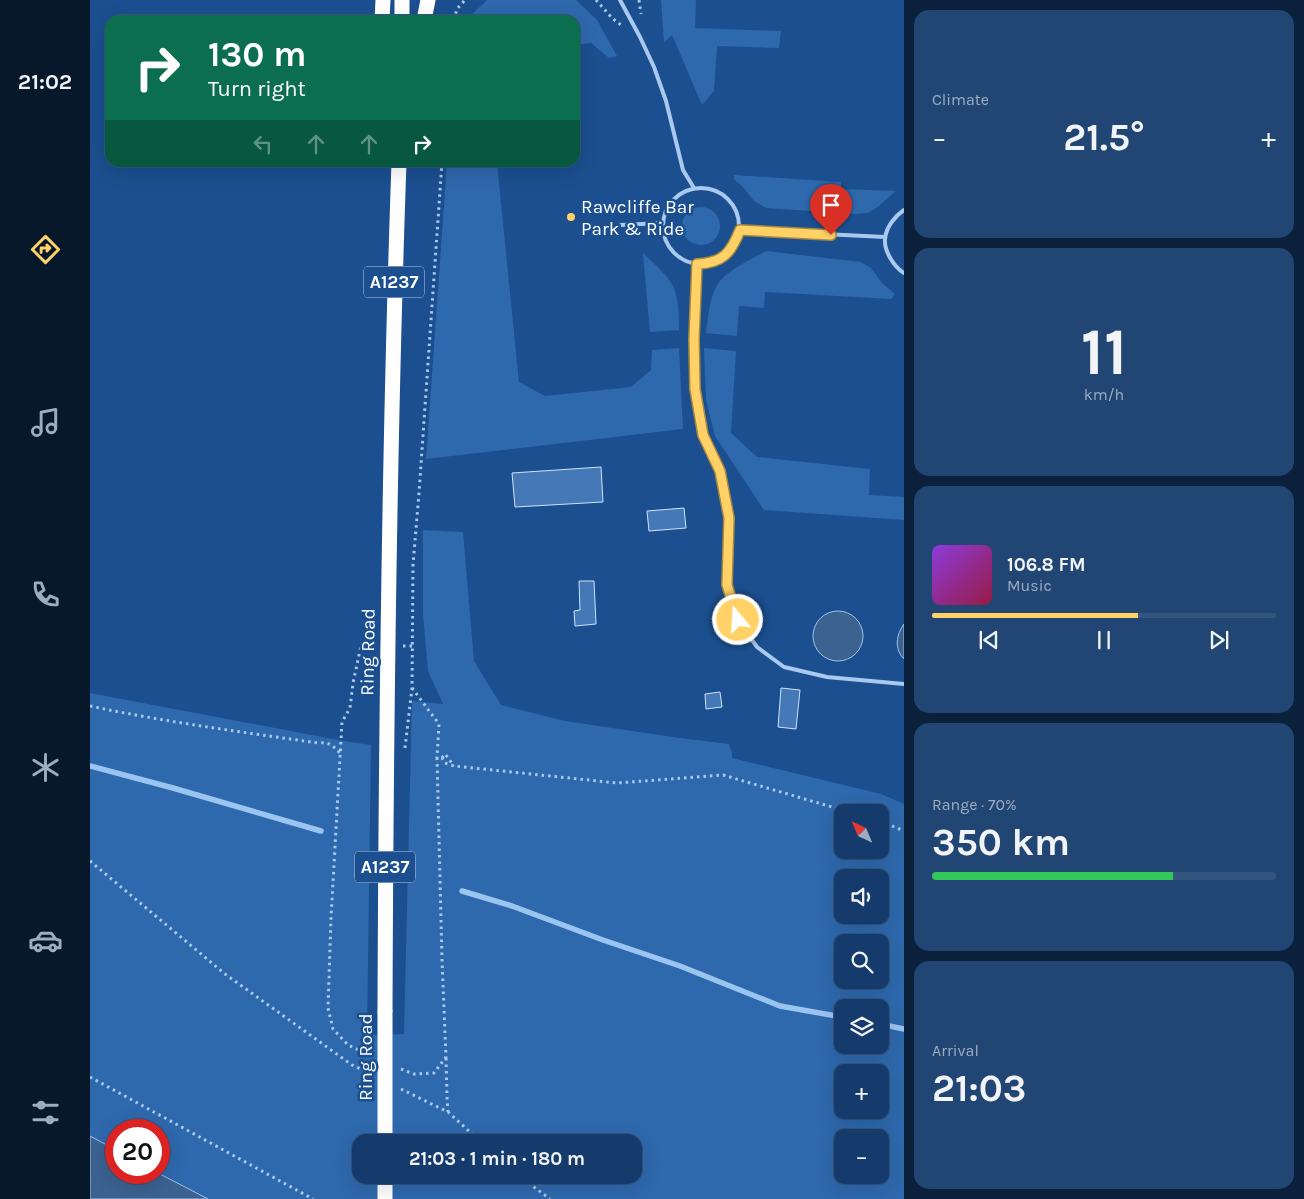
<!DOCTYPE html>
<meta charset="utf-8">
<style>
body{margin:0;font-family:Karla,sans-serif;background:#214673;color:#f1f3f6;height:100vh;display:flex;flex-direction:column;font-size:19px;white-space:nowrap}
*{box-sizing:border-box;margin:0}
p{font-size:16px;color:#9dadc1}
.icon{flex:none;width:28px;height:28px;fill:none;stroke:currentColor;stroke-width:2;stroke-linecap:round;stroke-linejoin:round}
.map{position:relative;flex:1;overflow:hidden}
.sheet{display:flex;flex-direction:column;gap:10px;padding:10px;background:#0b203b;width:400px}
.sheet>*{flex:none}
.guide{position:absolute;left:15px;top:15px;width:475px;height:152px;border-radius:15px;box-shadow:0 5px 20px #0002,0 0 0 1px #33557e;background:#0b6e4f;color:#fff;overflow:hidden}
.needle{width:32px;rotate:316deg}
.fabs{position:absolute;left:744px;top:804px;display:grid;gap:10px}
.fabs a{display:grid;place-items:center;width:55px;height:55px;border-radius:10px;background:#143b6b;box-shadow:0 5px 20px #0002,0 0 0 1px #33557e;font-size:25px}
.speed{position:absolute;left:15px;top:1119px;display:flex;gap:10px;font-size:25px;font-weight:700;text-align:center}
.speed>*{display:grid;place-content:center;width:65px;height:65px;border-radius:50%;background:#143b6b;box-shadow:0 5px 20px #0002,0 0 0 1px #33557e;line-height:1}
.speed .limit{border:8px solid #d22;background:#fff;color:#111}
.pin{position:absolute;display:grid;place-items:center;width:42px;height:42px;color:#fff;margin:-51px -21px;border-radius:50% 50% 50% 0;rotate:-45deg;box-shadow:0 0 5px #0007}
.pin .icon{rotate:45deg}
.me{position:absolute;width:55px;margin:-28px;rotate:342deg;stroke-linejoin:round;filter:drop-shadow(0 0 4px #0008)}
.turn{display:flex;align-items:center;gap:18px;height:105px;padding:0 20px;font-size:22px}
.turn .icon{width:65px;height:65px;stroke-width:2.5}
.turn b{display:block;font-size:35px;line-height:42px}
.lanes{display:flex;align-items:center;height:48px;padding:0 20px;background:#0003;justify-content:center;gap:25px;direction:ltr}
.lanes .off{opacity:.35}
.big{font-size:38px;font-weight:700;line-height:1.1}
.sheet .card{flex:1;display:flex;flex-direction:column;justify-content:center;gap:8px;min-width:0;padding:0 18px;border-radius:15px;background:#214673}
.sheet .dial{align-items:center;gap:0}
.dial b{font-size:65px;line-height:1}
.song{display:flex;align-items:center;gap:15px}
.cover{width:60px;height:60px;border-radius:8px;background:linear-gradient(135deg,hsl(270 70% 55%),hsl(340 70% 35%))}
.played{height:5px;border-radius:2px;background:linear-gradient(90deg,#ffd166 60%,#33557e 60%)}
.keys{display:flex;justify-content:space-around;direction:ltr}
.heat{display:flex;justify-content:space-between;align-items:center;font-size:28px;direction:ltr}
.charge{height:8px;border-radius:4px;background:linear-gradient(90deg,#34c759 70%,#33557e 0)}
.trip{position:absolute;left:262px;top:1134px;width:290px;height:50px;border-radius:15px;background:#143b6b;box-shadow:0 5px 20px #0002,0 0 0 1px #33557e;font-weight:700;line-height:50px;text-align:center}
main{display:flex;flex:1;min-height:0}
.tab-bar{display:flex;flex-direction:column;width:90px;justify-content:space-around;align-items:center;background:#08182b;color:#9dadc1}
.tab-bar .icon{width:35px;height:35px}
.tab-bar .on{color:#ffd166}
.tab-bar b{font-size:22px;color:#f1f3f6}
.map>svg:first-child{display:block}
.green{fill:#2e69ad;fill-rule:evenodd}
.water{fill:#3c6290;stroke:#9cc4f0}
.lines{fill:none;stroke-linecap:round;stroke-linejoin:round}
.stream{stroke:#9cc4f0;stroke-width:5.5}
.building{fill:#4478b7;stroke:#cfe3fa}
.path{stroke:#a9c9ee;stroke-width:3;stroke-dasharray:2.5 4;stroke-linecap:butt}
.lane{stroke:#a9c9ee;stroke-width:4}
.highway{stroke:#fff;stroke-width:15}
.highway-bridge{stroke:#fff;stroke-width:15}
.route-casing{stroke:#a68842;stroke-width:12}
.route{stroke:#ffd166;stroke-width:9}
.poi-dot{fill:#ffd166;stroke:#1b4f8f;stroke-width:2}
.labels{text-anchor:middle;stroke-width:5;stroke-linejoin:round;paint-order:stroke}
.shield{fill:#1b4f8f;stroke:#bbcadd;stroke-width:1}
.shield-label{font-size:18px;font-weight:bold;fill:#fff}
.poi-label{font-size:19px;fill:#fff;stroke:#1b4f8f;text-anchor:start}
.street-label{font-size:19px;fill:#fff;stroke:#1b4f8f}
</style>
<main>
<nav class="tab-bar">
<b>21:02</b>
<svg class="icon on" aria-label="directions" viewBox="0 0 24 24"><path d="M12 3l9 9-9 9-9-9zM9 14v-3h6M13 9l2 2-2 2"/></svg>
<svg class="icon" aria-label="music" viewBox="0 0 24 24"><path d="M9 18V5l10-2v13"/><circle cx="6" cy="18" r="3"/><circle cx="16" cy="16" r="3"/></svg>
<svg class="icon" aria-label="phone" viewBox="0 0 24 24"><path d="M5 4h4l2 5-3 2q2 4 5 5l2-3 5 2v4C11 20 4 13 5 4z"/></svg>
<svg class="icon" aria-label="climate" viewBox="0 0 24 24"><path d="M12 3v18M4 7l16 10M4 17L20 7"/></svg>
<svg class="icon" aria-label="car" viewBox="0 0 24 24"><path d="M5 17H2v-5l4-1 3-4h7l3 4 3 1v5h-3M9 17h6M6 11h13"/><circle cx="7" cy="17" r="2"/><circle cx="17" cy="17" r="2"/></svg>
<svg class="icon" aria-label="filters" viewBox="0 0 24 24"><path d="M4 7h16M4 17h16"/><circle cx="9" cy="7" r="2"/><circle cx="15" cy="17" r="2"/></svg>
</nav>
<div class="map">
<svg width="814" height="1199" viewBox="0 0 814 1199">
<rect width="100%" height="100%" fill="#1b4f8f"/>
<g class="green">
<path d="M397,0H486L507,20L527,56L519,58L501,43L485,45V20H376Z"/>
<path d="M571,0H606L605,28L691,31L689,48L627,46L624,91L612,105L582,35L574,42Z"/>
<path d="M357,163H407L429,382L455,396L541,387L561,370L562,350L589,348L593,429L336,459Z"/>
<path d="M644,175L751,182V189L806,191L785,209L777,213L765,214L676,208L664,201L653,187L644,179Z"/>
<circle cx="611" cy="226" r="19"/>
<path d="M676,251L771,262L781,268L791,282L805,294L801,299L675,292L674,308L649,306L647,336L616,333C618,318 619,301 626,287C633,272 662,259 676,251Z"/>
<path d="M553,253C563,263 576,273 583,286C589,298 589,317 589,330L560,332Z"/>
<path d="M614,348L646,351L641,433L667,457L780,469L779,495L814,497V520L674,510L625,436L616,400Z"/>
<path d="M333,530L373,532L384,661L411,705L475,721L590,738L639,744L642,753V758L791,794L814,804V1199H118L68,1173L69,1130H26V1150L0,1136V693L248,740L281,745L277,1035L314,1034L322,701L353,704L338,671L333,614ZM752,812H790V850H752ZM752,878H790V915H752ZM752,942H790V980H752ZM752,1008H790V1045H752ZM752,1072H790V1110H752ZM752,1138H790V1175H752ZM271,1142H544V1175H271Z"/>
</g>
<g class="water">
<circle cx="748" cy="636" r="25"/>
<path d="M814,624V659C804,649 806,635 814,624Z"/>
<path d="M0,1136L26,1150V1172L68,1173L118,1199H0Z"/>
</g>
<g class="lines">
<g class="stream">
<path d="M0,766L83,788L231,831"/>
<path d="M372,891L422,906L513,940L590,966L690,1006L752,1017"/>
<path d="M790,1024L814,1029"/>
</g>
</g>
<g class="building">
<path d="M511,467L513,502L425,507L422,473Z"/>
<path d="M594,508L596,528L559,531L557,511Z"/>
<path d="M489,581H504L506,624L485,626L484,611L490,610Z"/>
<path d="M691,688L710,690L706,729L688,727Z"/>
<path d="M630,692L632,707L616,709L615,694Z"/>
</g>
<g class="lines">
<g class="path">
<path d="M506,0L522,18L531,25"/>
<path d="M549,0L551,14"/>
<path d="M364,20L367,9L375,0"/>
<path d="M313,646H322"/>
<path d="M322,688L349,724L347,758"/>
<path d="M0,706C75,722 152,732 228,743C239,742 242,745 250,753"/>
<path d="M315,748L322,688L323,565L329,493L352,162"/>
<path d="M352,758L355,754L364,766"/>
<path d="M790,821L814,831"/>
<path d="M0,861L135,974L262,1065L279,1073"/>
<path d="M280,1055L258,1045L243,1029L238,1008L241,918L252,722L260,708L263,683L271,646H282"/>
<path d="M356,1058L357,1097L358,1112"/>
<path d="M311,1069L324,1074L344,1073L356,1057L352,960L347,758H352L355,763L364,766L527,783L633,775L759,812"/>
<path d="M0,1077L223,1199"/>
<path d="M311,1089L358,1112L391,1142"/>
<path d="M428,1175L460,1199"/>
</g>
<g class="lane">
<path d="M530,0L550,37L564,67L576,101L593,170L604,188"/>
<circle cx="611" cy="226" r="38"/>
<path d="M814,210C805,216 796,227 795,239C794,251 804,267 814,273"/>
<path d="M531,225L572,223"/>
<path d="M650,230L795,237"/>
<path d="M607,264L604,339L605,389L613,435L630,471L639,518L637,585L648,620L667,647L694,667L737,677L814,684"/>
</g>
<g class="highway">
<path d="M292,20L293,0"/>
<path d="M312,20V0"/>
<path d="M334,20L338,0"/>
<path d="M295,1011C296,728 299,445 309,162"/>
<path d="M295,1175V1199"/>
</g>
<path class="highway-bridge" d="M295,1011V1142"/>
</g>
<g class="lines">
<defs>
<path id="route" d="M648,620L637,585L639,518L630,471L613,435L605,389L604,339L607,264C633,263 641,253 650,230L741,235"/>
</defs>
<use href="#route" class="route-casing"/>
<use href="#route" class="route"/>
</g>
<circle class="poi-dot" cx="481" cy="217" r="5"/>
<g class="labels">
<g class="shield">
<rect x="274" y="266.5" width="60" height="31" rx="4"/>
<rect x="265" y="851.5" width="60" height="31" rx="4"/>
</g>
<g class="shield-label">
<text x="304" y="288">A1237</text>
<text x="295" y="873">A1237</text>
</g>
<g class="poi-label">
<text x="491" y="213">Rawcliffe Bar<tspan x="491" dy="22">Park &amp; Ride</tspan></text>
</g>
<g class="street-label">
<text transform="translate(277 652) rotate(-89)" y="7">Ring Road</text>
<text transform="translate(275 1057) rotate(-90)" y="7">Ring Road</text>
</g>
</g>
</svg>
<div class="fabs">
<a><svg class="needle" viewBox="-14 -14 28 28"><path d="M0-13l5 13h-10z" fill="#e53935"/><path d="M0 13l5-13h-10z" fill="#9dadc1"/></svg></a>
<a><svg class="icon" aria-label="sound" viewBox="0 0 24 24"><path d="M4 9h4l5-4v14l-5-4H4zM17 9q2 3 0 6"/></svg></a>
<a><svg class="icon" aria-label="search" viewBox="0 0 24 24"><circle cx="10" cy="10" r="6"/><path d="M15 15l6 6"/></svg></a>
<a><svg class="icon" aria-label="layers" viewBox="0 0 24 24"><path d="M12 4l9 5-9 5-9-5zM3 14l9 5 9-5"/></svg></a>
<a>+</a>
<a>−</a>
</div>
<div class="speed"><div class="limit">20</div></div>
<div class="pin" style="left:741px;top:235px;background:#d93025"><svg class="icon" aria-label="arrive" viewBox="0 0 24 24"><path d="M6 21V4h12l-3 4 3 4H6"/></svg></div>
<svg class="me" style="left:648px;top:620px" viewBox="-20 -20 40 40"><circle r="17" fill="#ffd166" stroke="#fff" stroke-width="3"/><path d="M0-11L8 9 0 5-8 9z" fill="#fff"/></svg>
<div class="trip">21:03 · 1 min · 180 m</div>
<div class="guide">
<div class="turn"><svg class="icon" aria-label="right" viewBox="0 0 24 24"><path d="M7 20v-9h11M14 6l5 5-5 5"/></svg><div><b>130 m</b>Turn right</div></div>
<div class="lanes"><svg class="icon off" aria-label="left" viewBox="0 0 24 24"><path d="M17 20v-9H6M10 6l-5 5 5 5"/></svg><svg class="icon off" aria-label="ahead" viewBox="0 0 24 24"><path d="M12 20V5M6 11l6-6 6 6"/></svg><svg class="icon off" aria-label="ahead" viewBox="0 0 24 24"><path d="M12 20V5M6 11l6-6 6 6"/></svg><svg class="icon" aria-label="right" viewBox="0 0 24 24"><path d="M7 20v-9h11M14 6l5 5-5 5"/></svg></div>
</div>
</div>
<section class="sheet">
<div class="card"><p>Climate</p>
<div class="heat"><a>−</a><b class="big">21.5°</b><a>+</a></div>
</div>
<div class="card dial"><b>11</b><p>km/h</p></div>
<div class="card">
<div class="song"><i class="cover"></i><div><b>106.8 FM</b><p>Music</p></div></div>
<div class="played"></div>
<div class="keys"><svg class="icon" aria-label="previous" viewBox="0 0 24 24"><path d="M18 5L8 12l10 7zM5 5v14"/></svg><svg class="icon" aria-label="pause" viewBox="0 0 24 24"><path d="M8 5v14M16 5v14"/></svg><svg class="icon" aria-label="next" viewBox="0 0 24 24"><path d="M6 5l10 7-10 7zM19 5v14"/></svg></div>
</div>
<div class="card"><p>Range · 70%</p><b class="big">350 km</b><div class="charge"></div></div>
<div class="card"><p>Arrival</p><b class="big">21:03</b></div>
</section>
</main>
